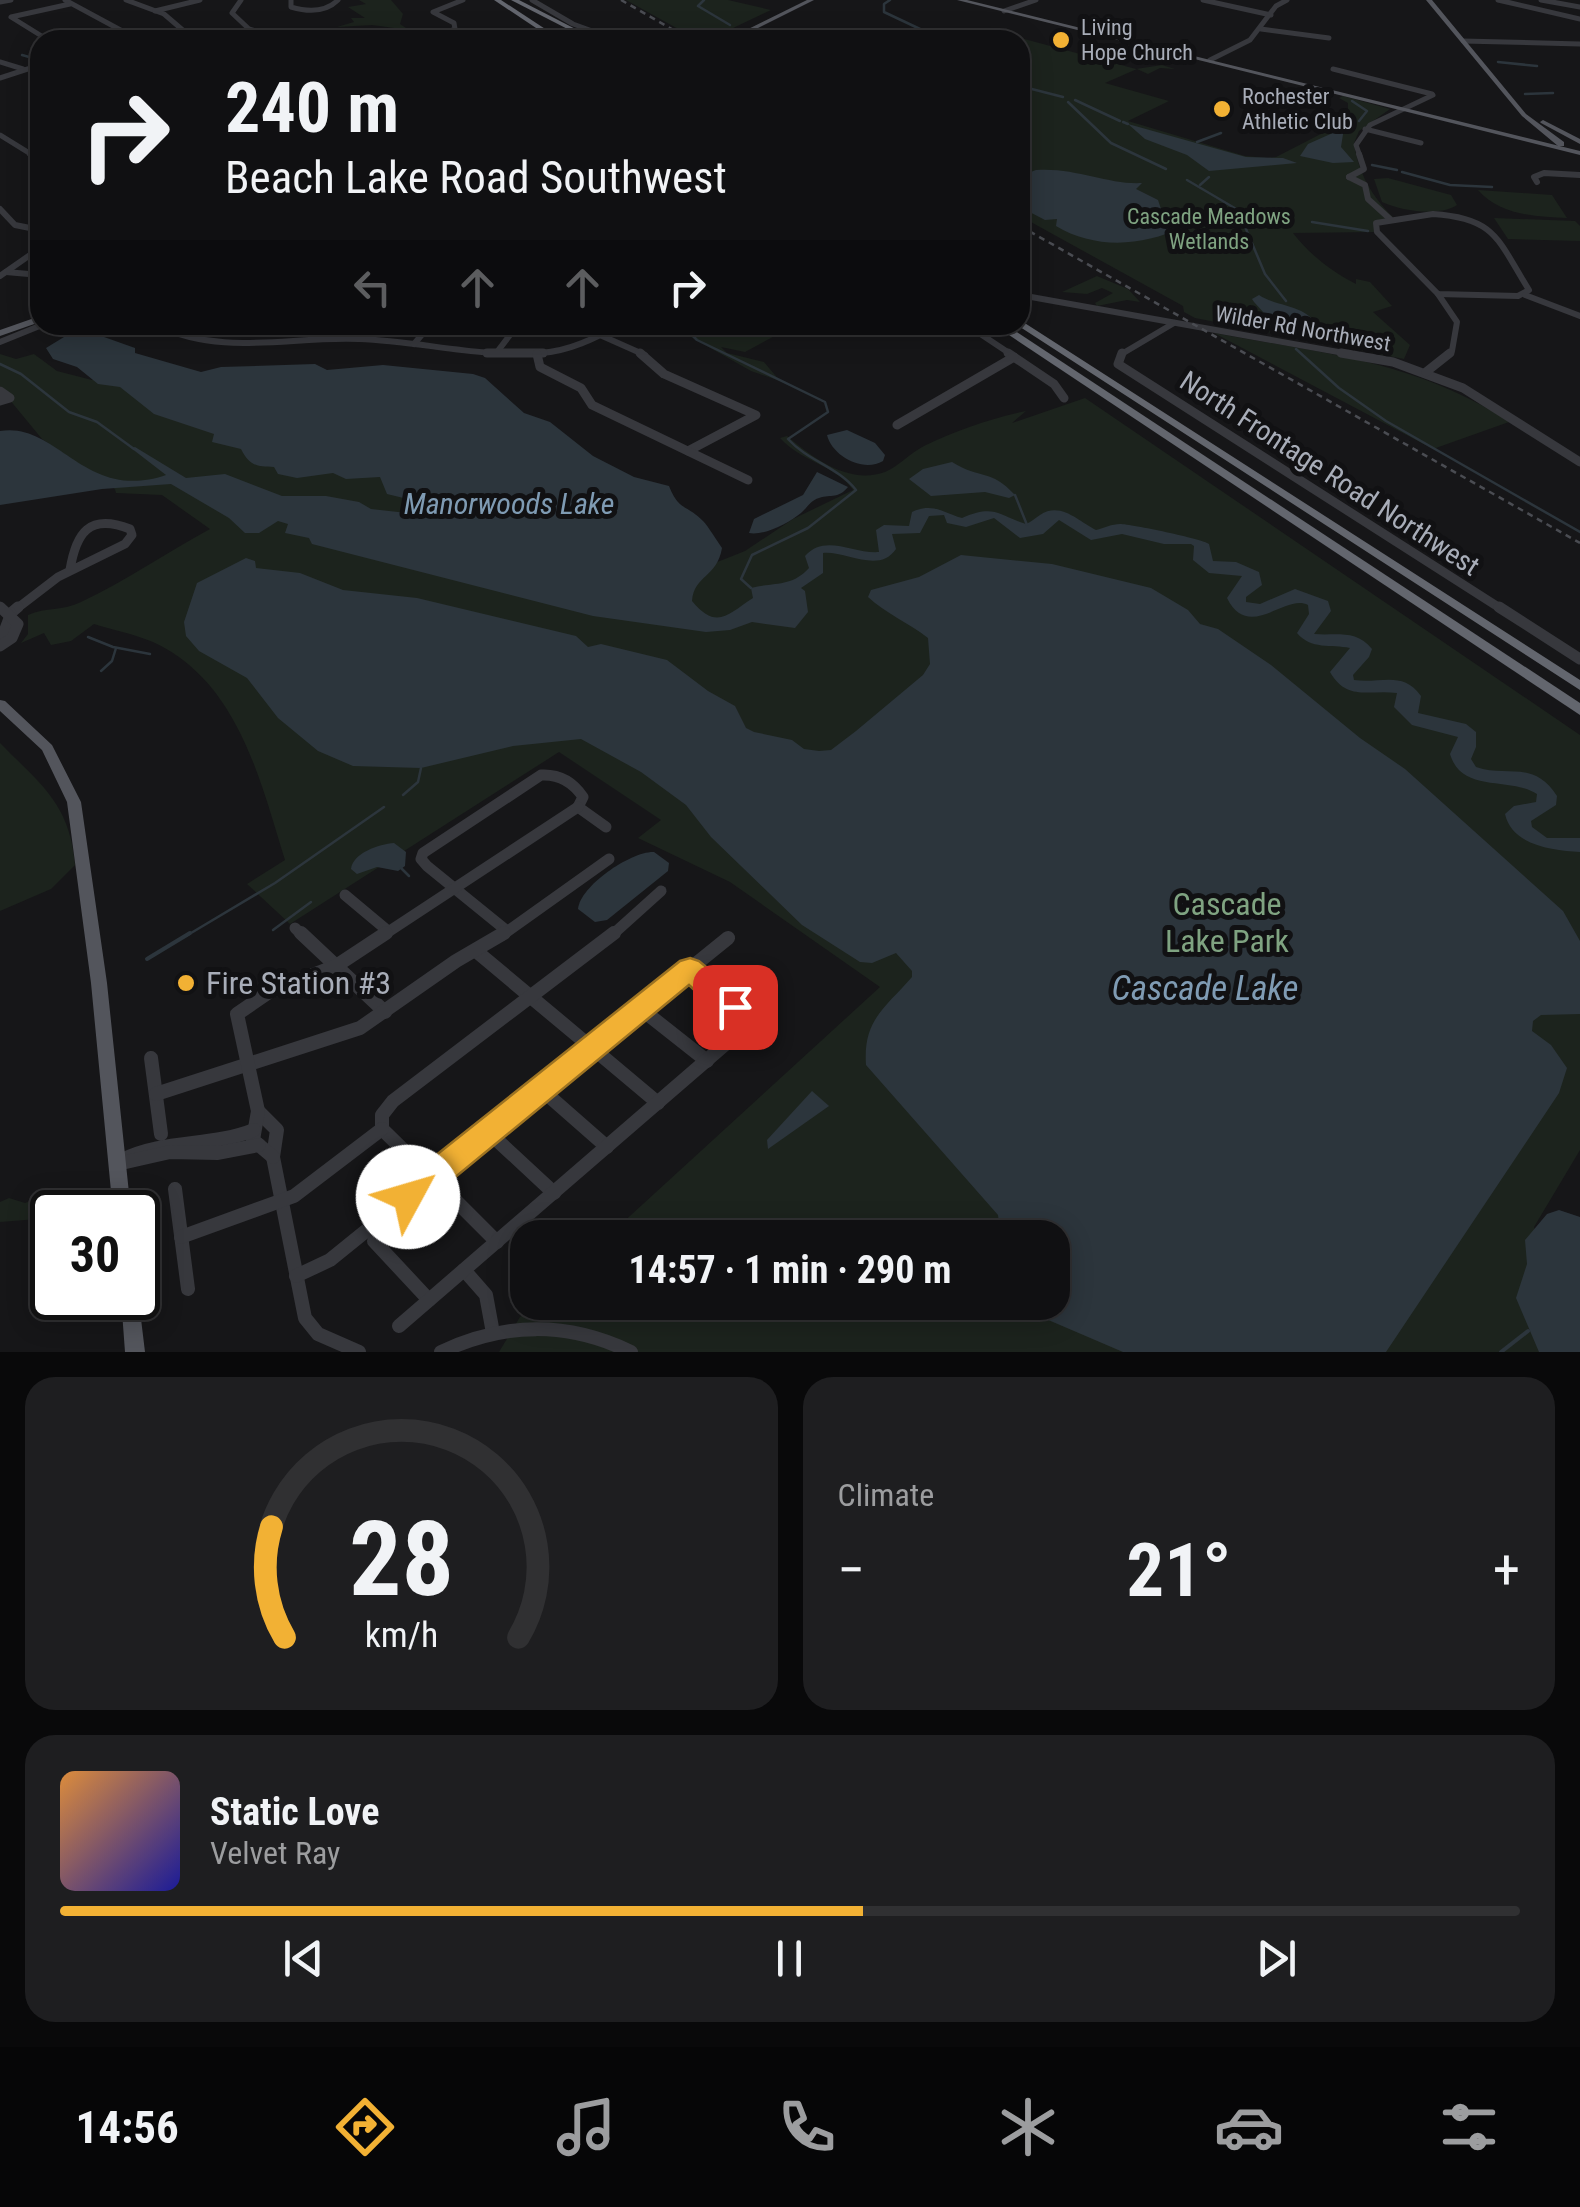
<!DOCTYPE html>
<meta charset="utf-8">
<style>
body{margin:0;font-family:"Roboto Condensed",sans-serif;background:#1e1e20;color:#f1f3f6;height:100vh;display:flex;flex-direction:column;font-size:38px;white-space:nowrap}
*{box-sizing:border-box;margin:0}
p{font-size:32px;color:#9c9d9f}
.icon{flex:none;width:55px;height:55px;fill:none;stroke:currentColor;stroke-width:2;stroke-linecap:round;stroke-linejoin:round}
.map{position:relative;height:1352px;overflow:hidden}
.sheet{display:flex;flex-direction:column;gap:25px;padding:25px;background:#09090a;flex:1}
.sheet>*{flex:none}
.hud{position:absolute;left:30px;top:30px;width:1000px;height:305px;border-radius:30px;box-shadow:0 5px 25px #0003,0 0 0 2px #303032;background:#101012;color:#f1f3f6;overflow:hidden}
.speed{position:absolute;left:30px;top:1190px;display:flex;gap:20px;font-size:50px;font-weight:700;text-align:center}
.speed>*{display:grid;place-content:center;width:130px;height:130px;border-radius:50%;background:#101012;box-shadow:0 5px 25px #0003,0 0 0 2px #303032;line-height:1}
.speed .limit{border:5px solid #111;border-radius:15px;background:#fff;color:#111}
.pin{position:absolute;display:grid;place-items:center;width:85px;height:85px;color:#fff;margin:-42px;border-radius:20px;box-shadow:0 5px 15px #0006}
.me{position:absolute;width:110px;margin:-55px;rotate:51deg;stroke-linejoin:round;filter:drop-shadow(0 0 8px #0008)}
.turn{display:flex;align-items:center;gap:35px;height:210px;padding:0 30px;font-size:45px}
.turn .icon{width:130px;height:130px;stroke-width:2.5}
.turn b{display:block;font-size:70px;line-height:85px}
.lanes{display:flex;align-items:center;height:95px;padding:0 30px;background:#0003;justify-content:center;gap:50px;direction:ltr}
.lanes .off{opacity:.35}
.big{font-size:75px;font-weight:700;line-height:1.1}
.sheet .widget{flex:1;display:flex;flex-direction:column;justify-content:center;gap:15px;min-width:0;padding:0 35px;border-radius:30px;background:#1e1e20}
.sheet .dial{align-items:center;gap:0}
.dial svg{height:260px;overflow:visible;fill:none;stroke:#303032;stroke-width:7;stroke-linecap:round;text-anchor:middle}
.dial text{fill:#f1f3f6;stroke:none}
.song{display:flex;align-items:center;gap:30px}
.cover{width:120px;height:120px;border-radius:15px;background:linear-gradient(135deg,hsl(30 70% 55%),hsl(240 70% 35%))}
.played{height:10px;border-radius:5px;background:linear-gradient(90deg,#f2b134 55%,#303032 55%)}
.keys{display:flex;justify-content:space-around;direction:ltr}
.heat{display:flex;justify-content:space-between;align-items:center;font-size:55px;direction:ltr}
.sheet .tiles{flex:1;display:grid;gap:25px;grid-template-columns:1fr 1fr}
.widget:last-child{grid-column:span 2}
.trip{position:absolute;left:510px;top:1220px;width:560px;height:100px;border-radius:30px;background:#101012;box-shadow:0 5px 25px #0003,0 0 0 2px #303032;font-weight:700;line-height:100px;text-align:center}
.menu{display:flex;height:160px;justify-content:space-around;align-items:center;background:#060607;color:#9c9d9f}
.menu .icon{width:70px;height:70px}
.menu .selected{color:#f2b134}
.menu b{font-size:45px;color:#f1f3f6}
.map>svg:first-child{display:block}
.green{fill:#1c231d}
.water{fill:#2c353c}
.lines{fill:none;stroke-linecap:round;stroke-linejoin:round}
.stream-far1{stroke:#2c353c;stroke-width:2.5}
.stream{stroke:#2c353c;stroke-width:4}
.minor-far4{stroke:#37383d;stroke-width:5}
.minor-far3{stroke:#37383d;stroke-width:6}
.minor-far2{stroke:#37383d;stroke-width:9}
.minor-far1{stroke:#37383d;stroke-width:11}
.minor{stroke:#37383d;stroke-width:14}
.major{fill:#53555c;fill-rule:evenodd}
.highway{fill:#63666e;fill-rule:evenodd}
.rail{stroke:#4a4c52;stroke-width:2.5;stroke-dasharray:6 5;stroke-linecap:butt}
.route{fill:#f2b134;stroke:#9d7322;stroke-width:2.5}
.poi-dot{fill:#f2b134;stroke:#111113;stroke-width:4}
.labels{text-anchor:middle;stroke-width:10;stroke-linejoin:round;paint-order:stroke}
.far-poi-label{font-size:22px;fill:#a8adb8;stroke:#111113;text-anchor:start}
.far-park-label{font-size:22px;fill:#7fa381;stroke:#111113}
.far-street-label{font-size:22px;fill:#a8adb8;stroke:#111113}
.street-label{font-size:28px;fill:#a8adb8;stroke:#111113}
.water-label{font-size:30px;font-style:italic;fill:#7f9bb3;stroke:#111113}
.near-park-label{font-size:32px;fill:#7fa381;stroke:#111113}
.near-poi-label{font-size:32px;fill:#a8adb8;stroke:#111113;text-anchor:start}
.near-water-label{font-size:35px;font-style:italic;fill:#7f9bb3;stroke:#111113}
</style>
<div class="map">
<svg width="1580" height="1352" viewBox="0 0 1580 1352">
<rect width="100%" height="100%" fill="#161618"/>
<g class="green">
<path d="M359,0H391L403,14L400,24L409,30L372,25L337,27L354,22L351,18H365L348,7L366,4Z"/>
<path d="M626,0H728L771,10L708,40H698Z"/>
<path d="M1001,36H1013L1136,69L1162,65L1175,69L1160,68L1148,74L1137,69L1105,83L1169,101L1128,121L1245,156L1267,158L1276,157L1348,120V103L1339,98L1343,96L1390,109L1359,131L1354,143C1358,172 1372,197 1393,217L1381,220L1377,232L1293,233C1310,255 1331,271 1356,284V279L1370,282L1392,306L1373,312L1410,345L1404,359L1195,318L1184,312L1183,306L1020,216V40H991Z"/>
<path d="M1388,178L1451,195L1457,205C1439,217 1402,211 1382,202L1374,179Z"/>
<path d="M1478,190L1552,195L1567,218C1537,217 1499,215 1478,190Z"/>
<path d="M1494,218L1575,221L1580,226V241L1508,239Z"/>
<path d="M1097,276L1128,289L1140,302L1127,300L1097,306L1095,303L1113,293L1102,288L1087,294L1062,292Z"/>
<path d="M708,325H785L782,332L745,352L721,347L727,353L764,362L780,381L751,371L691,337L692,330Z"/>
<path d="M1214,333C1317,352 1420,362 1509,422L1433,449Z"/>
<path d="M0,354L16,359L34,354L57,371L92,380L125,367L336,447L599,609L745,551L793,519L853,490C837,466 800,461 780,438L787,436C813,458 849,485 885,472C899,466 910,453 924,446C958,430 989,419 1026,411L1012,423L1085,398L1580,735V1150L1534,1227L1580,1352H499L520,1317L536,1303L1052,1302V1238L607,1237L880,987L730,882L638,838L661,820L559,752L290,924L247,884L285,860C260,780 238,681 153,642C134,634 113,630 94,624L71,641L51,645L44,633L21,643L28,634V615C46,607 63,611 81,602C126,581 167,552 210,529L162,495L116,493L115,489L42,439L9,399L13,396L0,386Z"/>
<path d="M0,743C40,784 70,803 75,865L51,889L0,911Z"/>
<path d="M47,1194L49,1226L43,1227L38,1219L0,1222V1202L9,1198L25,1203Z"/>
</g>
<g class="water">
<path d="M1128,124L1246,157L1283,158L1297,163L1209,171L1187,155L1145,139Z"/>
<path d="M1344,128L1341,147L1354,162L1333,163L1300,156L1308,144Z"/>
<path d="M1036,170C1075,167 1109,185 1142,183L1136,189L1158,200L1162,212L1182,227C1142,247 1094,249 1056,226L1057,219L1045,220L1020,207V176Z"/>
<path d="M1259,295C1282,310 1313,302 1323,339L1283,334L1254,302L1252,299Z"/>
<path d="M90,332L135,348V353L201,372L221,367L315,364L327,370L383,365L473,374L485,378L524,413L550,422L593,456L634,477L669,486C679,511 686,504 703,521C708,526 717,541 722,548C717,578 694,575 692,601C717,631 728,614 753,598L751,588C775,582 792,587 809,568L805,556C825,533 853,554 879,552L876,530L884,525L909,526L912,512C933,502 943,513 962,518C995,504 997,515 1026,524C1031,522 1035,518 1040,515C1061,501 1079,522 1096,530C1104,528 1112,524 1120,524C1131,524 1203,539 1209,544L1213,561L1236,562L1259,572L1262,585L1246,597V602L1260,604L1295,589L1328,601L1331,611L1314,634C1336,636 1356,629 1372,649L1369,657L1353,675L1354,680C1380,684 1403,670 1421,696L1418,713L1466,724L1476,732V747L1471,759L1476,767C1508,778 1533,759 1557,796L1556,805L1531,821L1532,827L1547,838H1580V852C1553,850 1512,846 1505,814L1514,806L1536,802L1537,794C1509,776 1462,794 1450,754L1458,737L1412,725L1394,707L1397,693C1370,689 1347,702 1330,672L1350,648C1331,644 1311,650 1297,633L1309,614L1308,605C1285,593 1249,642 1227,598L1242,576L1209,573L1193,560L1194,546L1191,544H1164L1122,534L1091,540L1059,520L1043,534L1020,538L994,518L966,527L947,523L944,515L929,516L920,533L892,534L896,549C879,574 847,551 823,553V573L801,588L805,591L808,612L795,628L752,622L730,630L706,632L593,616L312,544L309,538L285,533L288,524L278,521L259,533H245L229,518L171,484L102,489L0,505V431C57,421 85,503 166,475L131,448L135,447L186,478L225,474L282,496H326L359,502L371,509L416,514L422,507L420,502L387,494L380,477L346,479L333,473L297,478L278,474L274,467C256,467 249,465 241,449L212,442L214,434L154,414L120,387L98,384L77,367L53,359L46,348L64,337Z"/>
<path d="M847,430L875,443L885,455L883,461C863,473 832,456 827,435Z"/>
<path d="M952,462C981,480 990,468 1015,495L1009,498L985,492L931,496L909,479L923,469Z"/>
<path d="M817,472L848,487C838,499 832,494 819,498C811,500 807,508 801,513C789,523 764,536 749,533L754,519L803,495Z"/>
<path d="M961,555L1052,564L1151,588L1188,610L1200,624L1218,629L1271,665L1360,738L1405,769L1563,911L1580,941V1014L1541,1015L1533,1021L1532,1031L1551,1045L1567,1068L1559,1093L1386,1352H1123L1046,1319L1029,1303L1052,1302V1238L1001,1237L998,1215L866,1065C863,1020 884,1009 912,977V971L896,953L872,963L860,962L802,925L711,837L686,805L641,772L581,739L513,746L421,768L353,766L318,751L278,718L247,678L199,651L186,636L184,622L197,583L246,558L255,561L256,568L300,573L343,590L417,598L576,636L588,647L601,644L667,660L708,691L735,706L746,728L754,732L792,740L804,749L819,751L831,750L856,731L923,675L930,664L928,638C909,623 885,613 868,597L871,590L919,577Z"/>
<path d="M394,843L406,852L405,866L398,871L377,867L357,874L351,869C353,853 379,844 394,843Z"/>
<path d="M654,852L669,863L668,871L607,920L595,922L578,909C580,886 631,851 654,852Z"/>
<path d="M812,1091L829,1106L768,1149L767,1140Z"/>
<path d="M1559,1210L1580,1217V1352H1539L1516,1298L1527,1264L1525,1240L1547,1214Z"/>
</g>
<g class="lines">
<g class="stream-far1">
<path d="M704,0L698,6L730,25"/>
<path d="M890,0L884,4V12L920,29"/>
<path d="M930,32L952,40"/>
<path d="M22,55L40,60"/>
<path d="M1498,62L1537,66"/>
<path d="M1020,86L1063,97"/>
<path d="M1525,94L1553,93"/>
<path d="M1075,100L1120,121"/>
<path d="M1352,101L1367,111L1359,121"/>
<path d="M1068,102L1111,143L1166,169"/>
<path d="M1123,122L1128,124"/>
<path d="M1197,142L1221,133"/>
<path d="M1372,165L1397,170"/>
<path d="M1402,172L1450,185L1492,187"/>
<path d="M1187,180L1238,210L1265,274L1286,301"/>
<path d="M1200,185L1209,177"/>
<path d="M1312,222L1368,231"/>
<path d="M703,325L692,335L697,340L825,402L828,412L788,439C808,461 838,467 856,490L808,528L752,555L741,579L751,588"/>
<path d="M1296,349L1339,388L1386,421L1580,532"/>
<path d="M0,364L21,374L69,412L97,422L134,449"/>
<path d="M1015,495L1027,525"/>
<path d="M88,637L113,647L150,654"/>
<path d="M101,671L112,661L116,648"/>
<path d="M403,795L418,782L421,768"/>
<path d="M401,868L409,876"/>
<path d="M273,930L311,902"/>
<path d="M186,936L275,883L384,807"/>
</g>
<g class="stream">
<path d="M147,959L190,933"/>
<path d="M1501,1352L1528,1331"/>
</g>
<g class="minor-far4">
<path d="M65,0L139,40"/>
<path d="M126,0L164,14L185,32"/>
<path d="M241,0L232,13L249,29L288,40"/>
<path d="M291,0V7C308,12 325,13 338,0"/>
<path d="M532,0L573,24L617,40"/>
<path d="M1203,0L1271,15"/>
<path d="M1498,0L1580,19"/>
<path d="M1541,0L1580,7"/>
<path d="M0,2L11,0"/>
<path d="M155,11L200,0"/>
<path d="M1004,11L1036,0"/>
<path d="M1261,29L1329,38"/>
<path d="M48,40L11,17L70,4"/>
<path d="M344,40H385"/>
<path d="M423,40L455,29L454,23L433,12L463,0"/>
<path d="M1463,41L1580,44"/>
<path d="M1210,60L1250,40L1276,6L1287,0"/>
<path d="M0,62L23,69"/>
<path d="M1333,69L1432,94"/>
<path d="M0,78L40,65"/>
<path d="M1365,129L1421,143"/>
<path d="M0,135L34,156"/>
<path d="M1360,156L1356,145L1370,125L1433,95"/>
</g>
<g class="minor-far3">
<path d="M30,154L40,160"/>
<path d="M1349,177L1364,169L1359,154"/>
<path d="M1349,177L1365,185L1368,199L1390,219"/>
<path d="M1537,182L1534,177L1544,173L1580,175"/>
<path d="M0,209L15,225L40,230"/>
<path d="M1433,214C1497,218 1498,241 1529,290L1518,296L1438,294L1377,232L1376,223Z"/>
<path d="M6,272L40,275"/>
<path d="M0,276L40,248"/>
<path d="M1438,294L1457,322L1452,351L1447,355"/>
<path d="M1020,295L1355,355"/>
<path d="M1525,295L1580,316"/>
<path d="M156,325C223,357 288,336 359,339C420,341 480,358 541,353C570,351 595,338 620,325"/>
<path d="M967,325L1012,355"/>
<path d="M600,335L645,355"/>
<path d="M0,342L42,325"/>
<path d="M414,344L430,325"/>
<path d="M497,352L513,331"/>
<path d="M1120,355L1174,323"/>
</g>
<g class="minor-far2">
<path d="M487,353H543"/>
<path d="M640,353L664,374L756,415L688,451"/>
<path d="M1008,353L1054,384L1064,398"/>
<path d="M1122,353L1118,364L1503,610"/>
<path d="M1341,353L1393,362L1463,388L1580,462"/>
<path d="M537,354L540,367L581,388L592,405L748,480"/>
<path d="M1426,372L1450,353"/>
<path d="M0,391L10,398L0,401"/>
<path d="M897,425L1014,357"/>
<path d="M0,607L3,610"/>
<path d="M15,610L58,577L125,544L132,535L130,529C89,513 76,533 70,570"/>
</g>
<g class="minor-far1">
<path d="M1499,607L1580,659"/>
<path d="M11,613L18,607"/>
<path d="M0,642L11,613"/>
<path d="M0,646L12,638L18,624L0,607"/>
<path d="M578,807L606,827"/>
<path d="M345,895L388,931"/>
<path d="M295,928L303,936"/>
<path d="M507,931L427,866L421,859L423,853L541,775C559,774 573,782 583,797L578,807"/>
<path d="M382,936L578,807"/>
<path d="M501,936L609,859"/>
<path d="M611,936L661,891"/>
</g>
<g class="minor">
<path d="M301,933L385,1012"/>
<path d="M476,951L592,1048"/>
<path d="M650,1016L707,1061"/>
<path d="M602,1056L658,1103"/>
<path d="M151,1058L161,1134"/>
<path d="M156,1094L360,1028L456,961L504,933"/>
<path d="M550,1097L607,1147"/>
<path d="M258,1111L277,1130L273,1157L305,1318L318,1334L359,1352"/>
<path d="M382,1129V1115L393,1101L614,933"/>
<path d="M382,1129L432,1178"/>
<path d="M498,1141L554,1193"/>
<path d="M273,1157L253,1140L258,1111L237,1014L269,992L336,966L386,933"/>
<path d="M122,1160C164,1139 211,1147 254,1130"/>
<path d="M117,1164L170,1152L218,1153L259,1145"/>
<path d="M441,1186L497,1242"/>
<path d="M175,1189L188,1289"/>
<path d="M181,1237L294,1196L382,1129"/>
<path d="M374,1241L429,1300"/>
<path d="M464,1270L486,1295L493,1333"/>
<path d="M296,1276L330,1260L728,938"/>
<path d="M399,1326L737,1034L742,1020L738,1010L690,969"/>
<path d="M441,1352C505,1322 567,1321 631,1352"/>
</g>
<g class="major">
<path d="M807,0H814L734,40H726Z"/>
<path d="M957,0H967L1580,151V155Z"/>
<path d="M1426,0H1432L1526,114L1564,142V146H1558L1522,116Z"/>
<path d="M1543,120L1580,139V144L1541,123L1540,122Z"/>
<path d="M40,316V322L0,336V330Z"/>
<path d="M0,700L5,701L52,745L81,802L107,983L131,1212H113L91,983L67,802L42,750L0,711Z"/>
<path d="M138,1294L145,1352H125L121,1298H138Z"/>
</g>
<g class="highway">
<path d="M494,0H501L562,40H554Z"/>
<path d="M511,0H519L597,40H589Z"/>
<path d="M1020,320L1580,680V690L1017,325H1020Z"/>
<path d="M994,325H1006L1580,703V715Z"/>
</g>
<g class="rail">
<path d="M621,0L691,40"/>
<path d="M1020,226L1580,543"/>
</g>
</g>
<path class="route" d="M690,958L699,961L745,999L749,1007L745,1015C723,1023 705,999 689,985L419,1207L408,1212L396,1207L392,1197L396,1187L680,961Z"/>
<g class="poi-dot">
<circle cx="1061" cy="40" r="10"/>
<circle cx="1222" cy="109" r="10"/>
<circle cx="186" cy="983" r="10"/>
</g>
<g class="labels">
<g class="far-poi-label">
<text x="1081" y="35">Living<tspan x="1081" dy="25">Hope Church</tspan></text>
<text x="1242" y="104">Rochester<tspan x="1242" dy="25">Athletic Club</tspan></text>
</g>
<g class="far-park-label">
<text x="1209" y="224">Cascade Meadows<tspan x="1209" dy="25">Wetlands</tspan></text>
</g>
<g class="far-street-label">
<text transform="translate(1303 328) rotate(10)" y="8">Wilder Rd Northwest</text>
</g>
<g class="street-label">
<text transform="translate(1330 473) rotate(33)" y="10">North Frontage Road Northwest</text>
</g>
<g class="water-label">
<text x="509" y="514">Manorwoods Lake</text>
</g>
<g class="near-park-label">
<text x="1227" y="915">Cascade<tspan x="1227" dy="37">Lake Park</tspan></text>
</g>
<g class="near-poi-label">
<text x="206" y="994">Fire Station #3</text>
</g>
<g class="near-water-label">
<text x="1205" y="1000">Cascade Lake</text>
</g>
</g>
</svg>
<div class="speed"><div class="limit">30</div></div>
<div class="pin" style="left:735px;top:1007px;background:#d93025"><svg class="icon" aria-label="arrive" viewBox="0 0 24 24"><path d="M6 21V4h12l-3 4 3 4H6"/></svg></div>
<svg class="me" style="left:408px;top:1197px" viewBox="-20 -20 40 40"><circle r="19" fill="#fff"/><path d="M0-13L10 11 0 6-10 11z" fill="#f2b134"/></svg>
<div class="trip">14:57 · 1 min · 290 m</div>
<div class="hud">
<div class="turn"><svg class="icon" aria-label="right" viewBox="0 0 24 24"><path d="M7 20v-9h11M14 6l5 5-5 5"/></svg><div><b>240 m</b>Beach Lake Road Southwest</div></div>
<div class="lanes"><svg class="icon off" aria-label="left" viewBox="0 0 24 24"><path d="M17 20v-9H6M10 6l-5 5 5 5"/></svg><svg class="icon off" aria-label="ahead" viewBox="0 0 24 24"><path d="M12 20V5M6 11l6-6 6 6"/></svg><svg class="icon off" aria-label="ahead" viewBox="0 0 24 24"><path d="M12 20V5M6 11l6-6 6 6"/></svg><svg class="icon" aria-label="right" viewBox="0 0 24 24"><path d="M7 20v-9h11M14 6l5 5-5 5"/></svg></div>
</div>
</div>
<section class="sheet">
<div class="tiles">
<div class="widget dial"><svg viewBox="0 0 100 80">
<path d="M14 69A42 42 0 1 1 86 69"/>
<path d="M14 69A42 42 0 0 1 10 35" stroke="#f2b134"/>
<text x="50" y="56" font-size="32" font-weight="700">28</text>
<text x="50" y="72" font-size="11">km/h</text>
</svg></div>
<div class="widget"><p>Climate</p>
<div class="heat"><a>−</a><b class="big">21°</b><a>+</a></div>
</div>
<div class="widget">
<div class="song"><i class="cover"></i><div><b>Static Love</b><p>Velvet Ray</p></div></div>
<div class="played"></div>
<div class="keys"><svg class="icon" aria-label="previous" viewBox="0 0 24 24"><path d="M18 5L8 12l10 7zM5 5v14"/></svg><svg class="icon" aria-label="pause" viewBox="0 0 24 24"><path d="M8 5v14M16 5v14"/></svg><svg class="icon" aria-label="next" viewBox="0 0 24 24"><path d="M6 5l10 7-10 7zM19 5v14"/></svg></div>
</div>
</div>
</section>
<nav class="menu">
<b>14:56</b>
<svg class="icon selected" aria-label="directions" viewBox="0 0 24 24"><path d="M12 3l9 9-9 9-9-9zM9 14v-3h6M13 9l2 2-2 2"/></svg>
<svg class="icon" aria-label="music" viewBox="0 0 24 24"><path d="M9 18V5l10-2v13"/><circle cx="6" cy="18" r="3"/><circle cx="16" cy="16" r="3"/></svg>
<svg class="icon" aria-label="phone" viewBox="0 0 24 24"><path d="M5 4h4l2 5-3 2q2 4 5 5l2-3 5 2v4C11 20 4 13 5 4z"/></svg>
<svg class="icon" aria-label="climate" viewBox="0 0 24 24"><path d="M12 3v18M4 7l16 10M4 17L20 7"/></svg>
<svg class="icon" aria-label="car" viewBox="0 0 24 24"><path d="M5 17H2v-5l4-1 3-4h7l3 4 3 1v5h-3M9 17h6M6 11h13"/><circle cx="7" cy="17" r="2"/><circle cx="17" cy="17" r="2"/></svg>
<svg class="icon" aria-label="filters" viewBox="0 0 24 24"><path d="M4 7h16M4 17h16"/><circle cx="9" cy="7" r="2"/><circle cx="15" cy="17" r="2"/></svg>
</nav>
